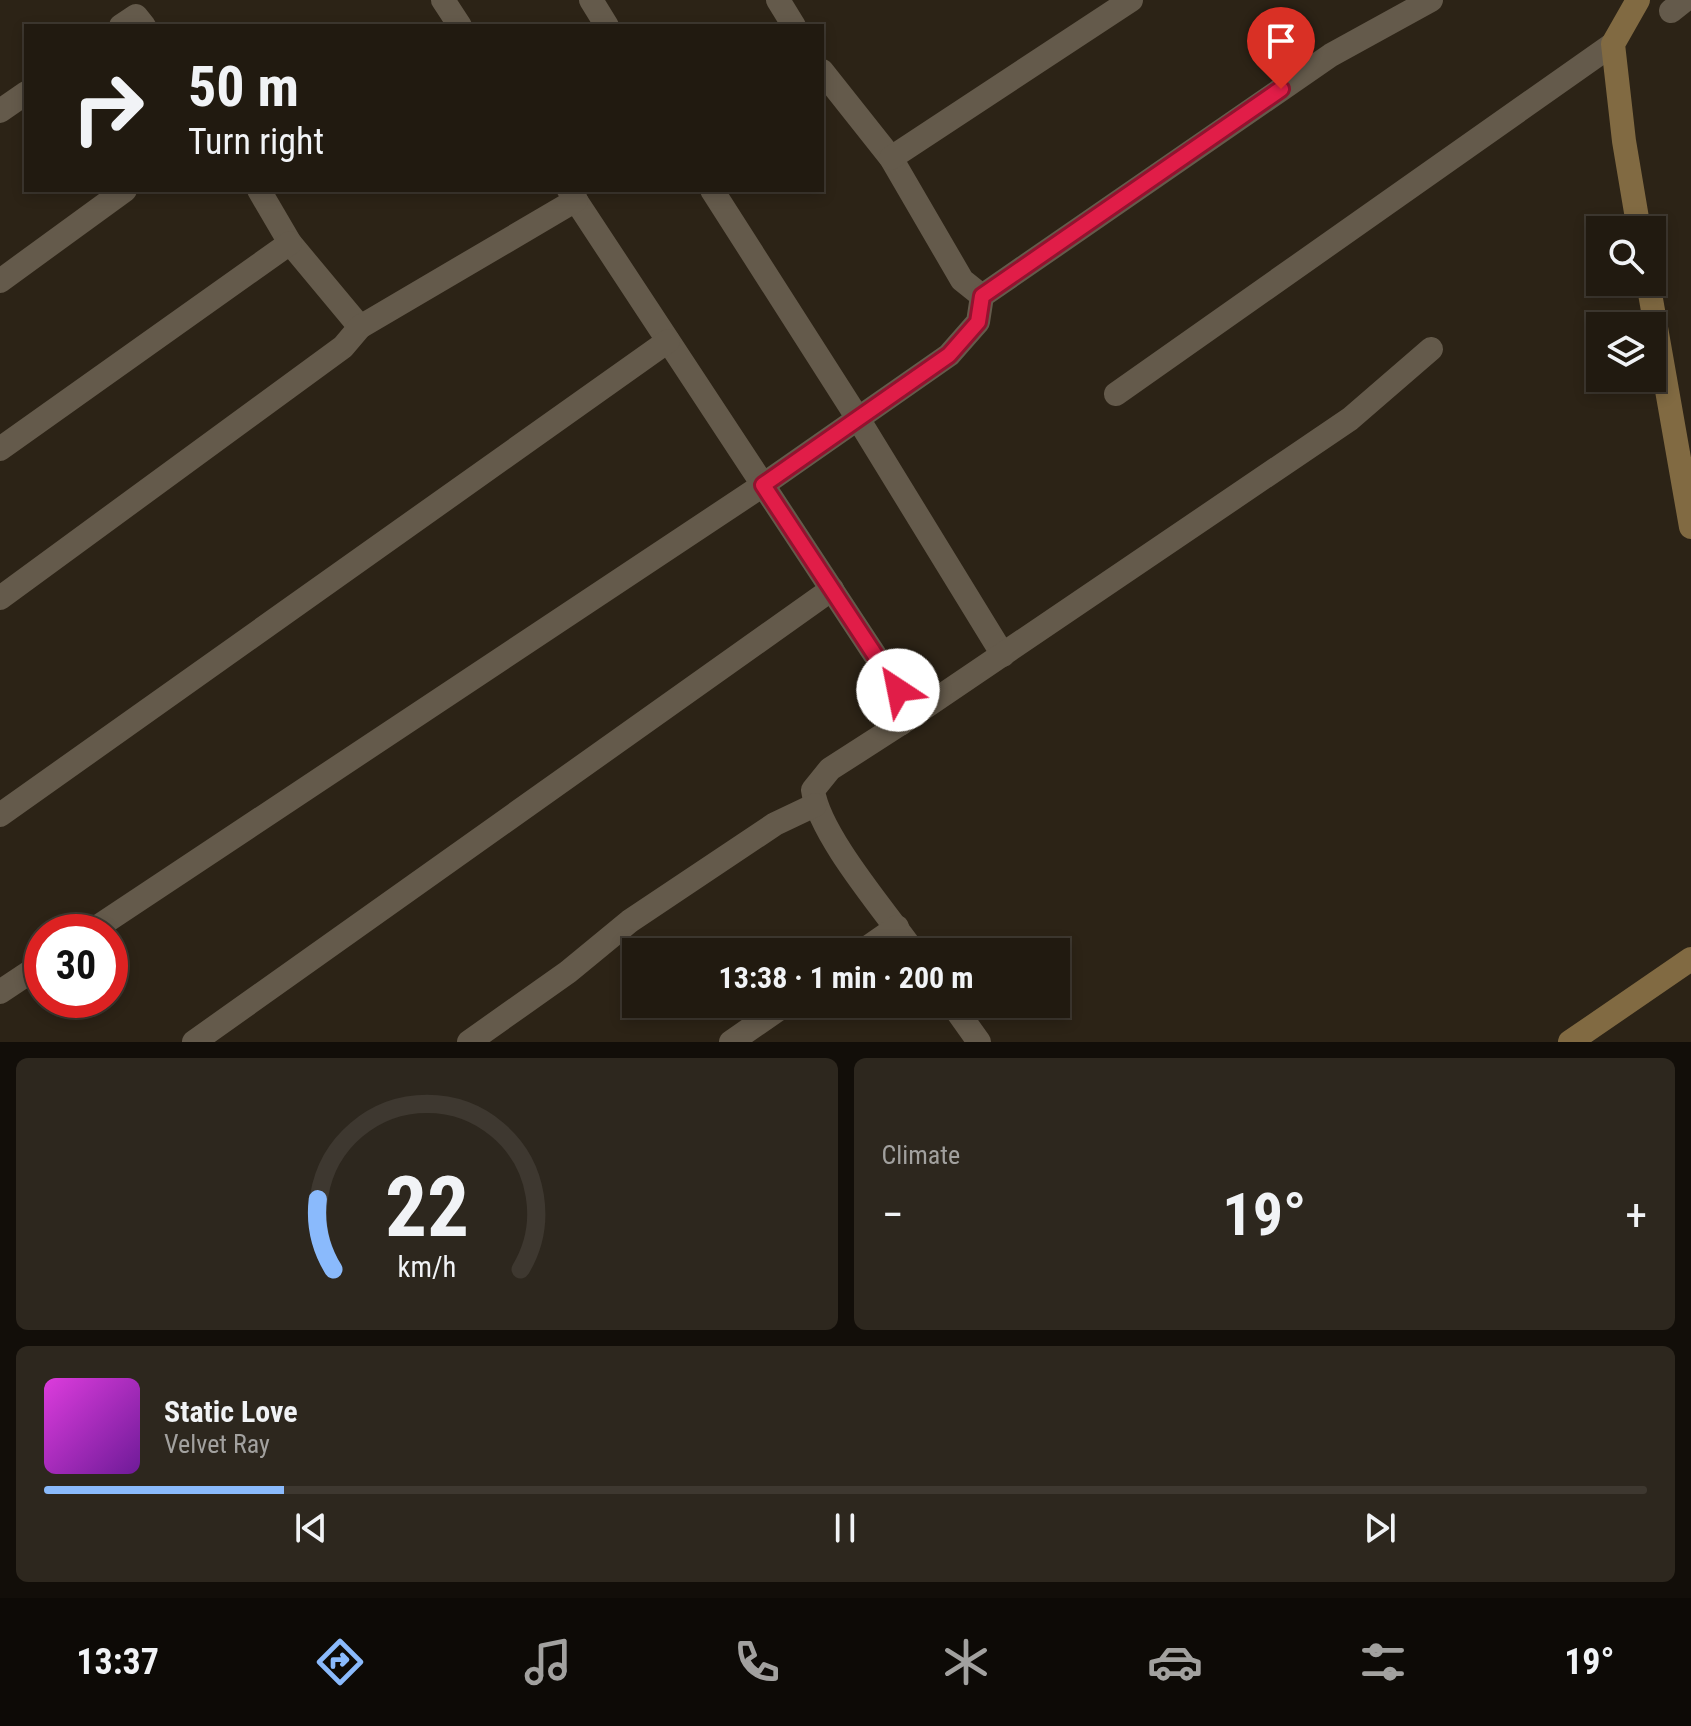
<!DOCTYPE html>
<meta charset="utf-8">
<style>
body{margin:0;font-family:"Roboto Condensed",sans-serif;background:#2d271e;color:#f1f3f6;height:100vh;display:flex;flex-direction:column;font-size:30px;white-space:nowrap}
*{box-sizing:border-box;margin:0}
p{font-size:26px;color:#a2a19f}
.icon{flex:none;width:44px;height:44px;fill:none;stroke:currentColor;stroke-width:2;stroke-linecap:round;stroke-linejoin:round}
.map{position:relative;height:1042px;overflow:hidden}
.panel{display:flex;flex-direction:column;gap:16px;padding:16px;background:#120e09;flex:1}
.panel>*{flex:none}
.guide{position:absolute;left:24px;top:24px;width:800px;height:168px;border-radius:0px;box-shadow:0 4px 12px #0003,0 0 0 2px #3e3830;background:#211a10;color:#f1f3f6;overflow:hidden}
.buttons{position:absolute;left:1586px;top:216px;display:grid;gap:16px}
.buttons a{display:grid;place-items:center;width:80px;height:80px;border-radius:0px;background:#211a10;box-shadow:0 4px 12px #0003,0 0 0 2px #3e3830;font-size:40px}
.speed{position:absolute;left:24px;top:914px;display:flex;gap:16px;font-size:40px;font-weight:700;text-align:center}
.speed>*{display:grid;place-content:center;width:104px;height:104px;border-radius:50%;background:#211a10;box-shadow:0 4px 12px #0003,0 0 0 2px #3e3830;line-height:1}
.speed .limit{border:12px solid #d22;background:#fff;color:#111}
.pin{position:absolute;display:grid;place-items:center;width:68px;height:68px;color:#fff;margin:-82px -34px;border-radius:50% 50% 50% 0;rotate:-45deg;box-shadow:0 0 8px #0007}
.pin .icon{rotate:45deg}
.me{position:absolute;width:88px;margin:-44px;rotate:326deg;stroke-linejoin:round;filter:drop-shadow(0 0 6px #0008)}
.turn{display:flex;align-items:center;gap:28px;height:168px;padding:0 32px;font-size:36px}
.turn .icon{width:104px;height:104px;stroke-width:2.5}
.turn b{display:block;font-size:56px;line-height:68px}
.big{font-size:60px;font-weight:700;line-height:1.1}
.panel .card{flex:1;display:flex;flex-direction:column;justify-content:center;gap:12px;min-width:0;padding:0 28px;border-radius:12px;background:#2d271e}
.panel .dial{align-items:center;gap:0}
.dial svg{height:208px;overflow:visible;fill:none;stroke:#3e3830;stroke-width:7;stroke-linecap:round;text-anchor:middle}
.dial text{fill:#f1f3f6;stroke:none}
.song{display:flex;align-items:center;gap:24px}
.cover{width:96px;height:96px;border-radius:12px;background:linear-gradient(135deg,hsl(300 70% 55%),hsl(280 70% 35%))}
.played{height:8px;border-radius:4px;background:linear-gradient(90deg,#8abafc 15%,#3e3830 15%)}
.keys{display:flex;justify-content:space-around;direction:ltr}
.heat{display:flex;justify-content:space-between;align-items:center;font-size:44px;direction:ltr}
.panel .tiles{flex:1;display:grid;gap:16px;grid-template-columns:1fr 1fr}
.card:last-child{grid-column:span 2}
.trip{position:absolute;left:622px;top:938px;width:448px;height:80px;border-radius:0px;background:#211a10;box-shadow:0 4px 12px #0003,0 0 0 2px #3e3830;font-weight:700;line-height:80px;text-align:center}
.menu{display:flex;height:128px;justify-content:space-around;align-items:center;background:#0d0a06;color:#a2a19f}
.menu .icon{width:56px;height:56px}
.menu .selected{color:#8abafc}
.menu b{font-size:36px;color:#f1f3f6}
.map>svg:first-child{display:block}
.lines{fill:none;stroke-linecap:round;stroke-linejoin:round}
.street{stroke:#645a4b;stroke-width:24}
.secondary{stroke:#816a42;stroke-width:24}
.route-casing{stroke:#92132f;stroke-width:20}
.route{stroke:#e11d48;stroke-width:14}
</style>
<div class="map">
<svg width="1691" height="1042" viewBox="0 0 1691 1042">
<rect width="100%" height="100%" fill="#2c2316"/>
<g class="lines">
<g class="street">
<path d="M443,0L460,26"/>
<path d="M591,0L607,26"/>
<path d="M778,0L794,26"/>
<path d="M1671,11L1685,0"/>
<path d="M121,26L136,16L144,26"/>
<path d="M822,71L891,158L962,280L982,296"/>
<path d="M0,111L26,93"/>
<path d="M891,158L1131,0"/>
<path d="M259,190L290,243L360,327"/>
<path d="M569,190L898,690L907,707L900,724L830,769L813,790C819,835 886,912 914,952"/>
<path d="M712,190L857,417L1003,655"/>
<path d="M0,281L125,190"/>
<path d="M1116,394L1613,44"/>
<path d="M0,449L290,243"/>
<path d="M0,598L343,347L360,327L576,200"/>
<path d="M900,724L1350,419L1431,349"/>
<path d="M0,815L668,341"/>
<path d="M90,932L763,485L949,355L978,322L982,296L1331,55L1431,0"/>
<path d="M861,952L897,927"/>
<path d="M0,992L42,964"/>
<path d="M952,1004L979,1042"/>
<path d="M194,1042L832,589"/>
<path d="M469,1042L568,972L630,921L775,824L815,805"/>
<path d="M731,1042L786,1004"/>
</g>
<g class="secondary">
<path d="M1638,0L1613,44L1624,141L1639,230"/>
<path d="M1648,282L1691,527"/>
<path d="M1570,1042L1691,959"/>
</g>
</g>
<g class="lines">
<defs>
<path id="route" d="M898,690L763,485L949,355L978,322L982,296L1281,89"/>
</defs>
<use href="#route" class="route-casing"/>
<use href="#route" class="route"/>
</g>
</svg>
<div class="buttons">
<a><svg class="icon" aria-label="search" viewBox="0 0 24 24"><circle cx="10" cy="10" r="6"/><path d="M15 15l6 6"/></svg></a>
<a><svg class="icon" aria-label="layers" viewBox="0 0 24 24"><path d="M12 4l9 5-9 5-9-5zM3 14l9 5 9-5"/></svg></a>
</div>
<div class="speed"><div class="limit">30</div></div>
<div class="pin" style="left:1281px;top:89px;background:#d93025"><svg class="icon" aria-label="arrive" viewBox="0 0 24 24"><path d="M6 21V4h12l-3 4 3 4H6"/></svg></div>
<svg class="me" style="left:898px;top:690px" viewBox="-20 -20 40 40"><circle r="19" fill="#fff"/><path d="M0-13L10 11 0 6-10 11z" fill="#e11d48"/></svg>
<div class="trip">13:38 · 1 min · 200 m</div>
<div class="guide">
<div class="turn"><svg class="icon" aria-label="right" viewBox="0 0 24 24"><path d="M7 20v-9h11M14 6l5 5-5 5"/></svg><div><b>50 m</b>Turn right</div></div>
</div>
</div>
<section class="panel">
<div class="tiles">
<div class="card dial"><svg viewBox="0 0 100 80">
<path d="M14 69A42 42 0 1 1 86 69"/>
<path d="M14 69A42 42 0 0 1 8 42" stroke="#8abafc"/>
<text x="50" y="56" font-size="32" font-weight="700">22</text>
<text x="50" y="72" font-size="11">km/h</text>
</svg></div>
<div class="card"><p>Climate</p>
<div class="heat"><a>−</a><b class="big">19°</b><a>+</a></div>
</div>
<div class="card">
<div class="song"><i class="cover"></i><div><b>Static Love</b><p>Velvet Ray</p></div></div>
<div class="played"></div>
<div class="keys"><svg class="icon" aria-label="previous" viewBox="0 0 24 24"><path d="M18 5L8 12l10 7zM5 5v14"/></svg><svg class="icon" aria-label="pause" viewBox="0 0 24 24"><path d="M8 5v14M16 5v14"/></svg><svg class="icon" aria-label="next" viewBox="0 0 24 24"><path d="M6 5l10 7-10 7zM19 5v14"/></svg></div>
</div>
</div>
</section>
<nav class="menu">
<b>13:37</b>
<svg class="icon selected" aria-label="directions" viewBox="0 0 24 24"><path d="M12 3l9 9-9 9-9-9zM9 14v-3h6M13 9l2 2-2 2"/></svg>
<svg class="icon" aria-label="music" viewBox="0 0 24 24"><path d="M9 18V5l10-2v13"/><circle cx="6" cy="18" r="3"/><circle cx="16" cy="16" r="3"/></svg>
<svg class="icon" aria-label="phone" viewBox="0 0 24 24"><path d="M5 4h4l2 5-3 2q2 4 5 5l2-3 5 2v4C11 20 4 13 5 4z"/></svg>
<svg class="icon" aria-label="climate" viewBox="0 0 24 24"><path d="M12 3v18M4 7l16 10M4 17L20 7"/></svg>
<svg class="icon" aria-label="car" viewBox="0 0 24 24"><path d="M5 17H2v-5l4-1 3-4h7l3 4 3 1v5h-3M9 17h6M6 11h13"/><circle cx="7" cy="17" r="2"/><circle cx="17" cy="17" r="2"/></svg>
<svg class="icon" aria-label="filters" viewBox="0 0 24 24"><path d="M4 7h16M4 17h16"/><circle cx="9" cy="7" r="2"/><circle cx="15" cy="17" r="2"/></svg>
<b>19°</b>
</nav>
